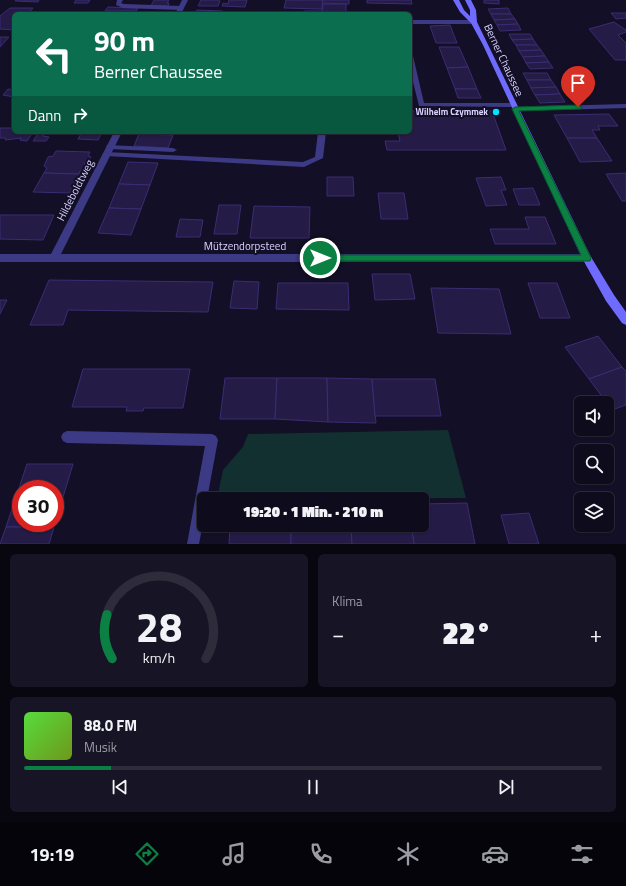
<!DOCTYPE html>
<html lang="de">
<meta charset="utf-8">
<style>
body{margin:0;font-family:"Titillium Web",sans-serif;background:#171425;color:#f1f3f6;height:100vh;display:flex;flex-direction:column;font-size:15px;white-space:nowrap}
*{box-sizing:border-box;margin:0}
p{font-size:13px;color:#9b9ba3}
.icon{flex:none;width:22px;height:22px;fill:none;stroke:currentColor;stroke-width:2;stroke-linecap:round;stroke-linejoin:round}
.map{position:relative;height:544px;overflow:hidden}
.panel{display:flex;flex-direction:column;gap:10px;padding:10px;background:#08060f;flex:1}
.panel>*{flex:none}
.hud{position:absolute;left:12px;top:12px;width:400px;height:122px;border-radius:6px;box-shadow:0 1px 3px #0004,0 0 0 1px #2e2b3b;background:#0b6e4f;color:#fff;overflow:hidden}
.controls{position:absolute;left:574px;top:396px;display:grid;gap:8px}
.controls a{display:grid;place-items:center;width:40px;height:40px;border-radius:6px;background:#0e0b1c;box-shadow:0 1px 3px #0004,0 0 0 1px #2e2b3b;font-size:20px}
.speed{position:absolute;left:12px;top:480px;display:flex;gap:8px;font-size:20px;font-weight:700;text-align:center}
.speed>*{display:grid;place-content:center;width:52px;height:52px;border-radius:50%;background:#0e0b1c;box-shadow:0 1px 3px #0004,0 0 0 1px #2e2b3b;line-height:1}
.speed .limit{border:6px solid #d22;background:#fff;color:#111}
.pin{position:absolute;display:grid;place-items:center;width:34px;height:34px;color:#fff;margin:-41px -17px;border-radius:50% 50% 50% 0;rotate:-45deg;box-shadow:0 0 4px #0007}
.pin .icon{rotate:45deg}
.me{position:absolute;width:44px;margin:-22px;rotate:90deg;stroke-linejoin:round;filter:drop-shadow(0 0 3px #0008)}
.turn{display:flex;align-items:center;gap:14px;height:84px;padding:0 16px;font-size:18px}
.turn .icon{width:52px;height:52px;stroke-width:2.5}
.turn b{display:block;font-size:28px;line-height:34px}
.then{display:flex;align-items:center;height:38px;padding:0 16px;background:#0003;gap:8px;font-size:15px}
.big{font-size:30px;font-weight:800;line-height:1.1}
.panel .tile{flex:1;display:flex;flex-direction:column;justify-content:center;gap:6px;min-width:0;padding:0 14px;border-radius:6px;background:#171425}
.panel .dial{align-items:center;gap:0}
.dial svg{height:104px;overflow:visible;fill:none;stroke:#2e2b3b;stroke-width:7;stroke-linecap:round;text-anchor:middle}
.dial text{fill:#f1f3f6;stroke:none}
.song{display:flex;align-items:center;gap:12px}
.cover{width:48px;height:48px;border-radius:6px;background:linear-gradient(135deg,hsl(110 70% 55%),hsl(80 70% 35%))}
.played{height:4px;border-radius:2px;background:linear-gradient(90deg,#0b8043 15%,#2e2b3b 15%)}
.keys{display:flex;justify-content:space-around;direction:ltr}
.heat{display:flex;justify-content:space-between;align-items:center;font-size:22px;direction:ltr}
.panel .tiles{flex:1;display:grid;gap:10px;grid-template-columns:1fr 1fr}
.tile:last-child{grid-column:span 2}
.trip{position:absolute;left:197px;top:492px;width:232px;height:40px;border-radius:6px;background:#0e0b1c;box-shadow:0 1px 3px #0004,0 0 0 1px #2e2b3b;font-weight:800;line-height:40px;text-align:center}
.dock{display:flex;height:64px;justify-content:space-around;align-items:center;background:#06040b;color:#9b9ba3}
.dock .icon{width:28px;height:28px}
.dock .on{color:#0b8043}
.dock b{font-size:18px;color:#f1f3f6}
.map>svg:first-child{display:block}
.green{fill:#12302f}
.building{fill:#241b47;stroke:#3b2d73;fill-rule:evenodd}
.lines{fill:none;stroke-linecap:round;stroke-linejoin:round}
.lane{fill:#3d3a85;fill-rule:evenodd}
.street{fill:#3d3a85;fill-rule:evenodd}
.secondary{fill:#6f6bff;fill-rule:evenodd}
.route{fill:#0b8043;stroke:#07532c}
.poi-dot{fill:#00e5ff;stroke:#130f26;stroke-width:1.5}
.labels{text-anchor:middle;stroke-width:4;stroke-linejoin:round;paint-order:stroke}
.far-poi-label{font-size:9px;font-weight:bold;fill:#d9d4ff;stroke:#130f26;text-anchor:end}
.street-label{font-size:11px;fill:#d9d4ff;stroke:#130f26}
</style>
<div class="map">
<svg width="626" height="544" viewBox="0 0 626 544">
<rect width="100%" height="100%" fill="#130f26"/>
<path class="green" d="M448,430L466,498L217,499L223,470L243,447L248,434Z"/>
<g class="building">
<path d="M16,0H39L38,2L15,1Z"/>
<path d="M76,0H90L88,3H74Z"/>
<path d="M154,0H169L167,3H169L168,6H151Z"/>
<path d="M201,0H218L220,1L218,6H198Z"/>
<path d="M229,0H247L245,7L222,6L223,3L228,4Z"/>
<path d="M286,0H323L322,9L284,8Z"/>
<path d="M323,0H349V4L322,3Z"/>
<path d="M367,0H411L412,4L367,3Z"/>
<path d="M484,0H499V4L484,3Z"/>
<path d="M323,4H346V14H322Z"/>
<path d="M108,7L138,8L136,11H105Z"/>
<path d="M10,8H33L28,14H14V30L0,29V16Z"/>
<path d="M508,8L511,14H491L488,9Z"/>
<path d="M197,10L222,11L224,12L223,14H193Z"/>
<path d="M304,11H322V14H302Z"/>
<path d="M148,12H164L163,14H143Z"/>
<path d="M611,13H626V18L616,19Z"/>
<path d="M491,14H511L515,19L494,20Z"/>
<path d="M515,19L518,24L497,25L494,20Z"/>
<path d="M614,22L626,30V32L618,35L626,43V60H615L589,29Z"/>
<path d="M518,24L521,30L500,31L497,25Z"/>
<path d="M450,25L457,43H436L430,26Z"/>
<path d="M509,34H530L533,39L512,40Z"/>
<path d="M0,37H9L0,47Z"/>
<path d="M533,39L537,45H516L512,40Z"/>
<path d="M516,45H537L541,50L519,51Z"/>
<path d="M439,47H459L468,67L447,68Z"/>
<path d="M541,50L545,56L523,57L519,51Z"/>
<path d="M545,56L549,62L526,63L523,57Z"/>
<path d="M549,62L553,68L530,69L526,63Z"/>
<path d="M468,67L477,89H455L447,68Z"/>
<path d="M523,73H547L551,80H527Z"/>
<path d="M527,80H551L556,87L531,88Z"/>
<path d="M556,87L560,94L535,95L531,88Z"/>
<path d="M8,89L14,90V97L3,95Z"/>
<path d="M455,89H477L481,98H458Z"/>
<path d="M560,94L565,102L540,103L535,95Z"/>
<path d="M410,111H492L506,150H387L385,141H400L398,132H410Z"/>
<path d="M609,114L618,126H598L600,130H592L597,138H567L554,115Z"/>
<path d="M0,128H14V132H33L27,141L20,140L21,138L5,140L6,138H0Z"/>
<path d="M39,132H46L43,136L49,137L46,141H33Z"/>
<path d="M76,132H102L98,140L78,139L81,134H75Z"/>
<path d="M139,134L173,135L168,148L134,146Z"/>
<path d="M567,138H597L612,161L580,162Z"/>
<path d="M56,151L90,152L88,156L91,157L89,161L85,162L84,164L86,166L85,170L80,171L79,174L44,173L47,168L44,166L48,157L53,156Z"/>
<path d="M128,162L158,163L150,185L119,184Z"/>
<path d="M44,173L79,174L70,193L33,192Z"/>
<path d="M626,173V201H622L606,174Z"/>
<path d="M327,177H353L354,196H327Z"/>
<path d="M501,177L506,190H501L507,205L486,206L476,178Z"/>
<path d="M119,184L150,185L141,209L109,208Z"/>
<path d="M533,188L540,205H519L513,189Z"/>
<path d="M378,193H404L408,219H381Z"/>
<path d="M219,205H241L237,234H214Z"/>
<path d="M254,206L310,207L309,238H250Z"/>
<path d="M109,208L141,209L131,235L98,233Z"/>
<path d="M0,215H54L43,240L0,239Z"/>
<path d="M525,217H545L556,244H495L490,229H529Z"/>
<path d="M180,219L203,220L200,237H176Z"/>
<path d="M372,274H410L415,299L375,300Z"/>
<path d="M49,280L213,282L208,312L68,310L63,325H30Z"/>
<path d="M234,281L259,282L257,309L230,308Z"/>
<path d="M278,283H348L349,310L276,309Z"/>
<path d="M528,283H557L570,318H540Z"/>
<path d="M431,288L499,289L511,334L438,333Z"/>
<path d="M0,300H7L0,314Z"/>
<path d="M598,336L622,367L589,379L565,347Z"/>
<path d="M622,367L626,371V405L612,410L589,379Z"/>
<path d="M83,369H190L183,408H144L143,411H126L127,407H72Z"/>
<path d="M225,378H277L275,419H220Z"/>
<path d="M277,378H327L328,422L275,419Z"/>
<path d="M327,378L372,379L376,423L328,422Z"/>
<path d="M372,379H435L441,416H375Z"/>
<path d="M27,464H73L54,527H6ZM21,489H55V523H21Z"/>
<path d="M467,503L475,544H414L411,525H422V504Z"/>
<path d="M529,513L539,544H509L501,515Z"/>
<path d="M230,525H291V544H229Z"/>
<path d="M291,525H351L352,544H291Z"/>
<path d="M351,525H411L414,544H352Z"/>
<path d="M6,527H54L49,544H0Z"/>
</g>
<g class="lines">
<g class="lane">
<path d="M117,0H123L121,3L124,4L181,6L184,8L181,10L123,8L116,5Z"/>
<path d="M410,20H474L477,22L474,24H410Z"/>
<path d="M410,54L413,56L424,103H513L516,105L513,107L419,106L410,70Z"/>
<path d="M318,132H326L323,158L304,167L106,156L102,154L106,152L303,162L315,157Z"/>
<path d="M107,145L173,148L177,150L173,152L110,149L106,147Z"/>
<path d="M67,431L212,434L216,436L218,440L207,499H204V518L199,544H187L205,446L67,443L63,441L61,437L63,433Z"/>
</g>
<g class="street">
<path d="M182,0H188L181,14H175Z"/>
<path d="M626,104V108L515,111L511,109L515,107Z"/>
<path d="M114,132H122L61,254H587L590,255L592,258L590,261L587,262H0V254H51Z"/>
</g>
<path class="secondary" d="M453,0H459L464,10L470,16V10L465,0H471L476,10L477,22L591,257L614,295L626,312V325L622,323L606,301L582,258L483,45L471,23L460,12Z"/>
</g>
<path class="route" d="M578,105L581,106V109L519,111L591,258L590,261H316L315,258L320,255H581L512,109L515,107Z"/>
<circle class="poi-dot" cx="496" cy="112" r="4"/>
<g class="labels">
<g class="far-poi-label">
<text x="488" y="115">Wilhelm Czymmek</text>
</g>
<g class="street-label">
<text transform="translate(504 60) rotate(65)" y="4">Berner Chaussee</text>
<text transform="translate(75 190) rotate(-63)" y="4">Hildeboldtweg</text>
<text x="245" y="250">Mützendorpsteed</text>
</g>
</g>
</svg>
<div class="controls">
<a><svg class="icon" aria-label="sound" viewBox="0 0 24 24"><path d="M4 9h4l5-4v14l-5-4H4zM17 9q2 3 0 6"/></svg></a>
<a><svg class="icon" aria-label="search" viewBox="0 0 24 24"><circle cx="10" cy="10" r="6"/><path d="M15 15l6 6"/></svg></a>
<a><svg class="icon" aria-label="layers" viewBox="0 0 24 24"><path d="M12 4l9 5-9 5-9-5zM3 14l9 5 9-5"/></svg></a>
</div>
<div class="speed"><div class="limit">30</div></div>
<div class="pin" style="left:578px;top:107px;background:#d93025"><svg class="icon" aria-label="arrive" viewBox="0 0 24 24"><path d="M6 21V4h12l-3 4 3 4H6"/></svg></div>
<svg class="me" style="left:320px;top:258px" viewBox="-20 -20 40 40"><circle r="17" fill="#0b8043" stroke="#fff" stroke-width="3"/><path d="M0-11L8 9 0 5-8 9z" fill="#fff"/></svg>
<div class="trip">19:20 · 1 Min. · 210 m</div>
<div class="hud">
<div class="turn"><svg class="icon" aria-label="left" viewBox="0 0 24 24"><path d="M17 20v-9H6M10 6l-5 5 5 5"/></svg><div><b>90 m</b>Berner Chaussee</div></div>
<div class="then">Dann<svg class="icon" aria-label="right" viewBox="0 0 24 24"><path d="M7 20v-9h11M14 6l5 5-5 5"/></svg></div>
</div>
</div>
<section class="panel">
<div class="tiles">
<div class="tile dial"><svg viewBox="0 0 100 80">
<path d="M14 69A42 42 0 1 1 86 69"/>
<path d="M14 69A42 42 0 0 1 10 35" stroke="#0b8043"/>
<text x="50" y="56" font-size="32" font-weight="700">28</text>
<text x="50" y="72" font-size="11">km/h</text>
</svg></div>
<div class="tile"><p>Klima</p>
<div class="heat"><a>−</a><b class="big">22°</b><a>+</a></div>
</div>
<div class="tile">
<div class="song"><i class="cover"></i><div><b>88.0 FM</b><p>Musik</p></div></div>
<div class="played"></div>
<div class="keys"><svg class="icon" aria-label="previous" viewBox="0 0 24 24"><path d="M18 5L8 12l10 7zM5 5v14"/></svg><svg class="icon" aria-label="pause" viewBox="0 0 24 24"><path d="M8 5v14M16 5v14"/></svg><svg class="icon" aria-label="next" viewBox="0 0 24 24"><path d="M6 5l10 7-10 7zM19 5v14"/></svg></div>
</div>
</div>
</section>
<nav class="dock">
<b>19:19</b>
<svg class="icon on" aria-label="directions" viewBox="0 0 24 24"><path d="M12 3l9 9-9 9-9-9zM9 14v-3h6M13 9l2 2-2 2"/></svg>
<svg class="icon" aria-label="music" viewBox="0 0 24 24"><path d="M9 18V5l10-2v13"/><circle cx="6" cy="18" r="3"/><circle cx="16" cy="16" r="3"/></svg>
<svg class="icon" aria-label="phone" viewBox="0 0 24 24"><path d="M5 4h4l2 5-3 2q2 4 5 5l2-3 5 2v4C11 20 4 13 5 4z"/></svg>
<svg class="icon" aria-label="climate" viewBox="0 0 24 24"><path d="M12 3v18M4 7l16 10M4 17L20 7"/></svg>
<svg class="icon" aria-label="car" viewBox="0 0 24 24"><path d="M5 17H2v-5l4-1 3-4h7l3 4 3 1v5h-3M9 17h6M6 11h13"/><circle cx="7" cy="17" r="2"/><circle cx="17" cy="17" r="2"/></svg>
<svg class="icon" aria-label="filters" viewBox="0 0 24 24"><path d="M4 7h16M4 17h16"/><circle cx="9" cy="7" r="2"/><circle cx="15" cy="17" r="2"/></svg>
</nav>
